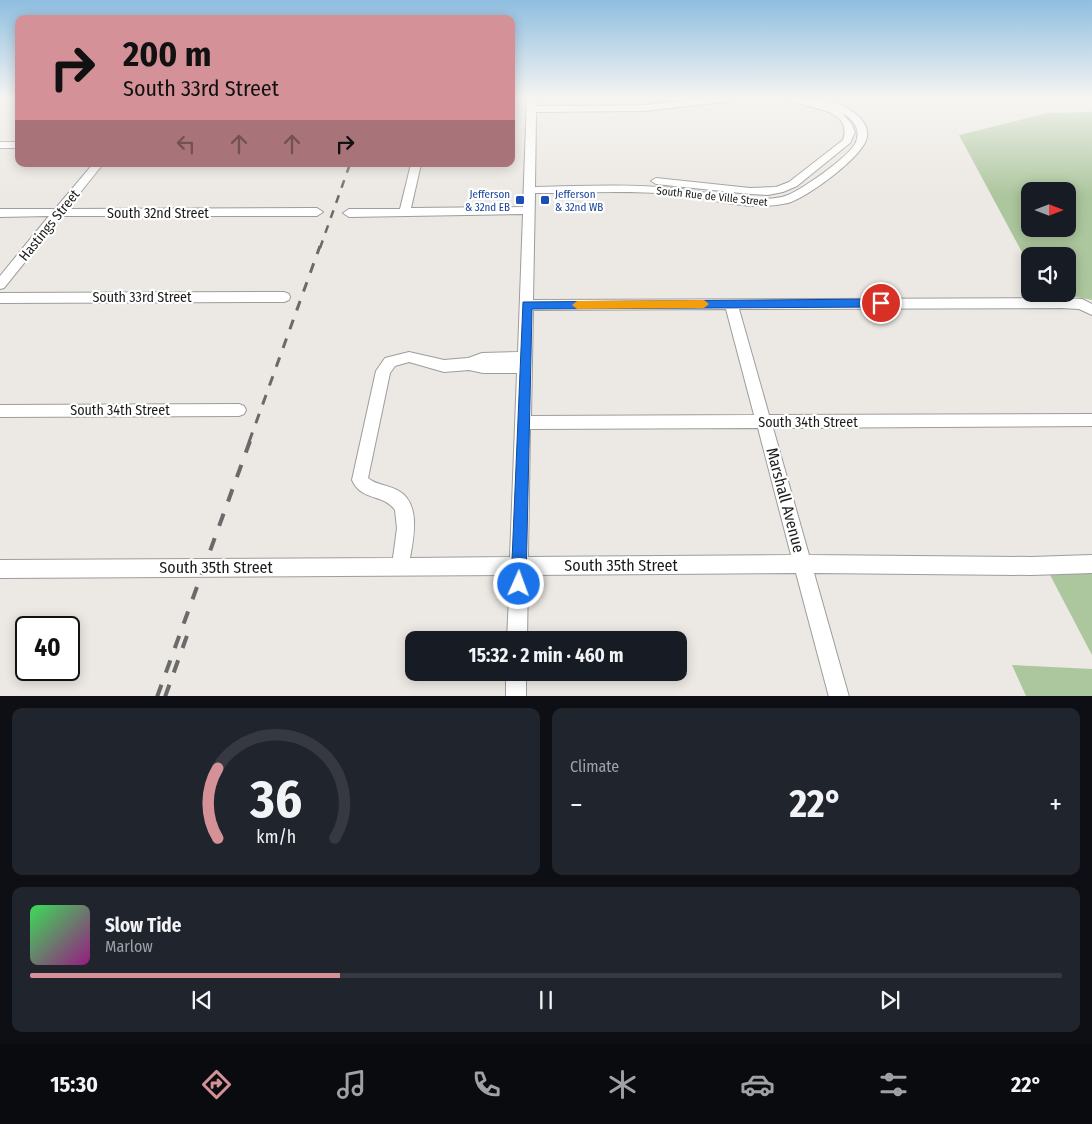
<!DOCTYPE html>
<meta charset="utf-8">
<style>
body{margin:0;font-family:"Fira Sans Condensed",sans-serif;background:#20242c;color:#f1f3f6;height:100vh;display:flex;flex-direction:column;font-size:19px;white-space:nowrap}
*{box-sizing:border-box;margin:0}
p{font-size:16px;color:#9ea1a6}
.icon{flex:none;width:28px;height:28px;fill:none;stroke:currentColor;stroke-width:2;stroke-linecap:round;stroke-linejoin:round}
.map{position:relative;height:696px;overflow:hidden}
.drawer{display:flex;flex-direction:column;gap:12px;padding:12px;background:#0d0f14;flex:1}
.drawer>*{flex:none}
.top-card{position:absolute;left:15px;top:15px;width:500px;height:152px;border-radius:10px;box-shadow:0 2px 12px #0003;background:#d49198;color:#111;overflow:hidden}
.needle{width:32px;rotate:90deg}
.fabs{position:absolute;left:1021px;top:182px;display:grid;gap:10px}
.fabs a{display:grid;place-items:center;width:55px;height:55px;border-radius:10px;background:#171b24;box-shadow:0 2px 12px #0003;font-size:25px}
.speed{position:absolute;left:15px;top:616px;display:flex;gap:10px;font-size:25px;font-weight:700;text-align:center}
.speed>*{display:grid;place-content:center;width:65px;height:65px;border-radius:50%;background:#171b24;box-shadow:0 2px 12px #0003;line-height:1}
.speed .limit{border:2px solid #111;border-radius:8px;background:#fff;color:#111}
.pin{position:absolute;display:grid;place-items:center;width:42px;height:42px;color:#fff;margin:-21px;border:2px solid #fff;border-radius:50%;box-shadow:0 1px 5px #0007}
.me{position:absolute;width:55px;margin:-28px;rotate:2deg;stroke-linejoin:round;filter:drop-shadow(0 0 4px #0008)}
.turn{display:flex;align-items:center;gap:18px;height:105px;padding:0 25px;font-size:22px}
.turn .icon{width:65px;height:65px;stroke-width:2.5}
.turn b{display:block;font-size:35px;line-height:42px}
.lanes{display:flex;align-items:center;height:48px;padding:0 25px;background:#0003;justify-content:center;gap:25px;direction:ltr}
.lanes .off{opacity:.35}
.big{font-size:38px;font-weight:700;line-height:1.1}
.drawer .tile{flex:1;display:flex;flex-direction:column;justify-content:center;gap:8px;min-width:0;padding:0 18px;border-radius:10px;background:#20242c}
.drawer .dial{align-items:center;gap:0}
.dial svg{height:130px;overflow:visible;fill:none;stroke:#363941;stroke-width:7;stroke-linecap:round;text-anchor:middle}
.dial text{fill:#f1f3f6;stroke:none}
.song{display:flex;align-items:center;gap:15px}
.cover{width:60px;height:60px;border-radius:8px;background:linear-gradient(135deg,hsl(130 70% 55%),hsl(310 70% 35%))}
.played{height:5px;border-radius:2px;background:linear-gradient(90deg,#d49198 30%,#363941 30%)}
.keys{display:flex;justify-content:space-around;direction:ltr}
.heat{display:flex;justify-content:space-between;align-items:center;font-size:28px;direction:ltr}
.drawer .tiles{flex:1;display:grid;gap:12px;grid-template-columns:1fr 1fr}
.tile:last-child{grid-column:span 2}
.trip{position:absolute;left:405px;top:631px;width:282px;height:50px;border-radius:10px;background:#171b24;box-shadow:0 2px 12px #0003;font-weight:700;line-height:50px;text-align:center}
.tabs{display:flex;height:80px;justify-content:space-around;align-items:center;background:#090b0e;color:#9ea1a6}
.tabs .icon{width:35px;height:35px}
.tabs .on{color:#d49198}
.tabs b{font-size:22px;color:#f1f3f6}
.map>svg:first-child{display:block}
.forest{fill:#acc69d;fill-rule:evenodd}
.lines{fill:none;stroke-linecap:round;stroke-linejoin:round}
.minor-casing{stroke:#9d9d9d;stroke-width:2}
.minor{fill:#fff;fill-rule:evenodd}
.rail-far2{stroke:#6a6a6a;stroke-width:2.5;stroke-dasharray:8 8;stroke-linecap:butt}
.rail-far1{stroke:#6a6a6a;stroke-width:3;stroke-dasharray:10 10;stroke-linecap:butt}
.rail{stroke:#6a6a6a;stroke-width:4;stroke-dasharray:13 13;stroke-linecap:butt}
.route{fill:#1a73e8;stroke:#114b97}
.slow{fill:#f59e0b}
.transit-dot{fill:#1a4fb4;stroke:#fff;stroke-width:2}
.labels{text-anchor:middle;stroke-width:4.5;stroke-linejoin:round;paint-order:stroke}
.far-transit-label{font-size:11px;fill:#164399;stroke:#fff;text-anchor:end}
.far-street-label{font-size:11px;fill:#1c1c1c;stroke:#fff}
.street-label{font-size:14px;fill:#1c1c1c;stroke:#fff}
.near-street-label{font-size:16px;fill:#1c1c1c;stroke:#fff}
</style>
<div class="map">
<svg width="1092" height="697" viewBox="0 0 1092 697">
<rect width="100%" height="100%" fill="#ece8e3"/>
<g class="forest">
<path d="M1092,112V300L1072,296L1046,295L1045,294H1068V256H1030V267L959,135L1048,113ZM1030,191H1068V229H1030Z"/>
<path d="M1049,573H1092V655Z"/>
<path d="M1012,665L1092,669V696H1026Z"/>
</g>
<g class="lines">
<defs>
<g id="minor">
<path d="M527,98H537L536,106L645,105L706,98H736L732,101L645,111L536,112L535,187C580,186 627,184 672,188C708,191 746,204 782,197C797,194 847,158 855,144C862,130 854,120 842,113L851,123L855,132L850,143L797,186L783,192L768,195L750,194L656,184L651,181L656,178L750,188L776,187L789,182L843,140C855,105 796,108 782,98H803L814,101L811,98C826,98 837,102 850,110C859,115 869,125 867,137C864,156 807,198 788,203C749,212 709,198 671,194C626,190 580,193 535,193L533,300L1062,298L1082,299L1092,304V315L1079,309L1062,308L739,309L769,415L1092,414V426L773,428L809,555L1031,557L1092,555V573L1031,575L814,573L849,697H829L796,573L528,575L527,640H507L510,575L0,578V560L393,558L397,528L395,510C383,493 362,502 352,480L376,371L385,358L409,352L444,360L468,358L482,353L518,352L523,214L349,217L343,213L349,209H400L411,164H421L411,208L523,207ZM726,309L754,415L531,416L533,310ZM409,362L444,372L469,370L483,373H517L510,557L410,558C414,536 421,502 397,490C388,485 376,485 368,478L390,373L395,366ZM758,428L791,555L528,557L530,429Z"/>
<rect x="0" y="142" width="19" height="6"/>
<path d="M93,164H103L67,209L317,208L323,212L317,216H62L4,288L0,289V276L49,216L0,217V209H55Z"/>
<path d="M284,292L289,294L290,297L289,300L284,302L0,303V293Z"/>
<path d="M239,404L244,406L246,410L244,414L239,416L0,417V405Z"/>
<rect x="506" y="672" width="20" height="25"/>
</g>
</defs>
<use href="#minor" class="minor-casing"/>
<use href="#minor" class="minor"/>
<path class="rail-far2" d="M320,248L350,164"/>
<path class="rail-far1" d="M249,442L320,246"/>
<g class="rail">
<path d="M157,697L250,441"/>
<path d="M165,697L189,630"/>
</g>
</g>
<linearGradient id="sky" x2="0" y2="1"><stop stop-color="#8fbee0"/><stop offset="0.5" stop-color="#f6f5f2"/><stop offset="1" stop-color="#f6f5f2" stop-opacity="0"/></linearGradient>
<rect width="1092" height="196" fill="url(#sky)"/>
<path class="route" d="M881,299L886,303L881,307L532,309L526,584L524,590L519,592L513,590L511,584L523,302Z"/>
<path class="slow" d="M704,300L709,304L704,308L577,309L572,305L577,301Z"/>
<g class="transit-dot">
<rect x="515" y="195" width="10" height="10" rx="2.5"/>
<rect x="540" y="195" width="10" height="10" rx="2.5"/>
</g>
<g class="labels">
<g class="far-transit-label">
<text x="510" y="198">Jefferson<tspan x="510" dy="13">&amp; 32nd EB</tspan></text>
<text x="555" y="198" text-anchor="start">Jefferson<tspan x="555" dy="13">&amp; 32nd WB</tspan></text>
</g>
<g class="far-street-label">
<text transform="translate(712 196) rotate(6)" y="4">South Rue de Ville Street</text>
</g>
<g class="street-label">
<text x="158" y="218">South 32nd Street</text>
<text transform="translate(49 225) rotate(-51)" y="5">Hastings Street</text>
<text x="142" y="302">South 33rd Street</text>
<text x="120" y="415">South 34th Street</text>
<text x="808" y="427">South 34th Street</text>
</g>
<g class="near-street-label">
<text transform="translate(786 500) rotate(75)" y="6">Marshall Avenue</text>
<text x="621" y="571">South 35th Street</text>
<text x="216" y="573">South 35th Street</text>
</g>
</g>
</svg>
<div class="fabs">
<a><svg class="needle" viewBox="-14 -14 28 28"><path d="M0-13l5 13h-10z" fill="#e53935"/><path d="M0 13l5-13h-10z" fill="#9ea1a6"/></svg></a>
<a><svg class="icon" aria-label="sound" viewBox="0 0 24 24"><path d="M4 9h4l5-4v14l-5-4H4zM17 9q2 3 0 6"/></svg></a>
</div>
<div class="speed"><div class="limit">40</div></div>
<div class="pin" style="left:881px;top:303px;background:#d93025"><svg class="icon" aria-label="arrive" viewBox="0 0 24 24"><path d="M6 21V4h12l-3 4 3 4H6"/></svg></div>
<svg class="me" style="left:519px;top:584px" viewBox="-20 -20 40 40"><circle r="17" fill="#1a73e8" stroke="#fff" stroke-width="3"/><path d="M0-11L8 9 0 5-8 9z" fill="#fff"/></svg>
<div class="trip">15:32 · 2 min · 460 m</div>
<div class="top-card">
<div class="turn"><svg class="icon" aria-label="right" viewBox="0 0 24 24"><path d="M7 20v-9h11M14 6l5 5-5 5"/></svg><div><b>200 m</b>South 33rd Street</div></div>
<div class="lanes"><svg class="icon off" aria-label="left" viewBox="0 0 24 24"><path d="M17 20v-9H6M10 6l-5 5 5 5"/></svg><svg class="icon off" aria-label="ahead" viewBox="0 0 24 24"><path d="M12 20V5M6 11l6-6 6 6"/></svg><svg class="icon off" aria-label="ahead" viewBox="0 0 24 24"><path d="M12 20V5M6 11l6-6 6 6"/></svg><svg class="icon" aria-label="right" viewBox="0 0 24 24"><path d="M7 20v-9h11M14 6l5 5-5 5"/></svg></div>
</div>
</div>
<section class="drawer">
<div class="tiles">
<div class="tile dial"><svg viewBox="0 0 100 80">
<path d="M14 69A42 42 0 1 1 86 69"/>
<path d="M14 69A42 42 0 0 1 14 26" stroke="#d49198"/>
<text x="50" y="56" font-size="32" font-weight="700">36</text>
<text x="50" y="72" font-size="11">km/h</text>
</svg></div>
<div class="tile"><p>Climate</p>
<div class="heat"><a>−</a><b class="big">22°</b><a>+</a></div>
</div>
<div class="tile">
<div class="song"><i class="cover"></i><div><b>Slow Tide</b><p>Marlow</p></div></div>
<div class="played"></div>
<div class="keys"><svg class="icon" aria-label="previous" viewBox="0 0 24 24"><path d="M18 5L8 12l10 7zM5 5v14"/></svg><svg class="icon" aria-label="pause" viewBox="0 0 24 24"><path d="M8 5v14M16 5v14"/></svg><svg class="icon" aria-label="next" viewBox="0 0 24 24"><path d="M6 5l10 7-10 7zM19 5v14"/></svg></div>
</div>
</div>
</section>
<nav class="tabs">
<b>15:30</b>
<svg class="icon on" aria-label="directions" viewBox="0 0 24 24"><path d="M12 3l9 9-9 9-9-9zM9 14v-3h6M13 9l2 2-2 2"/></svg>
<svg class="icon" aria-label="music" viewBox="0 0 24 24"><path d="M9 18V5l10-2v13"/><circle cx="6" cy="18" r="3"/><circle cx="16" cy="16" r="3"/></svg>
<svg class="icon" aria-label="phone" viewBox="0 0 24 24"><path d="M5 4h4l2 5-3 2q2 4 5 5l2-3 5 2v4C11 20 4 13 5 4z"/></svg>
<svg class="icon" aria-label="climate" viewBox="0 0 24 24"><path d="M12 3v18M4 7l16 10M4 17L20 7"/></svg>
<svg class="icon" aria-label="car" viewBox="0 0 24 24"><path d="M5 17H2v-5l4-1 3-4h7l3 4 3 1v5h-3M9 17h6M6 11h13"/><circle cx="7" cy="17" r="2"/><circle cx="17" cy="17" r="2"/></svg>
<svg class="icon" aria-label="filters" viewBox="0 0 24 24"><path d="M4 7h16M4 17h16"/><circle cx="9" cy="7" r="2"/><circle cx="15" cy="17" r="2"/></svg>
<b>22°</b>
</nav>
